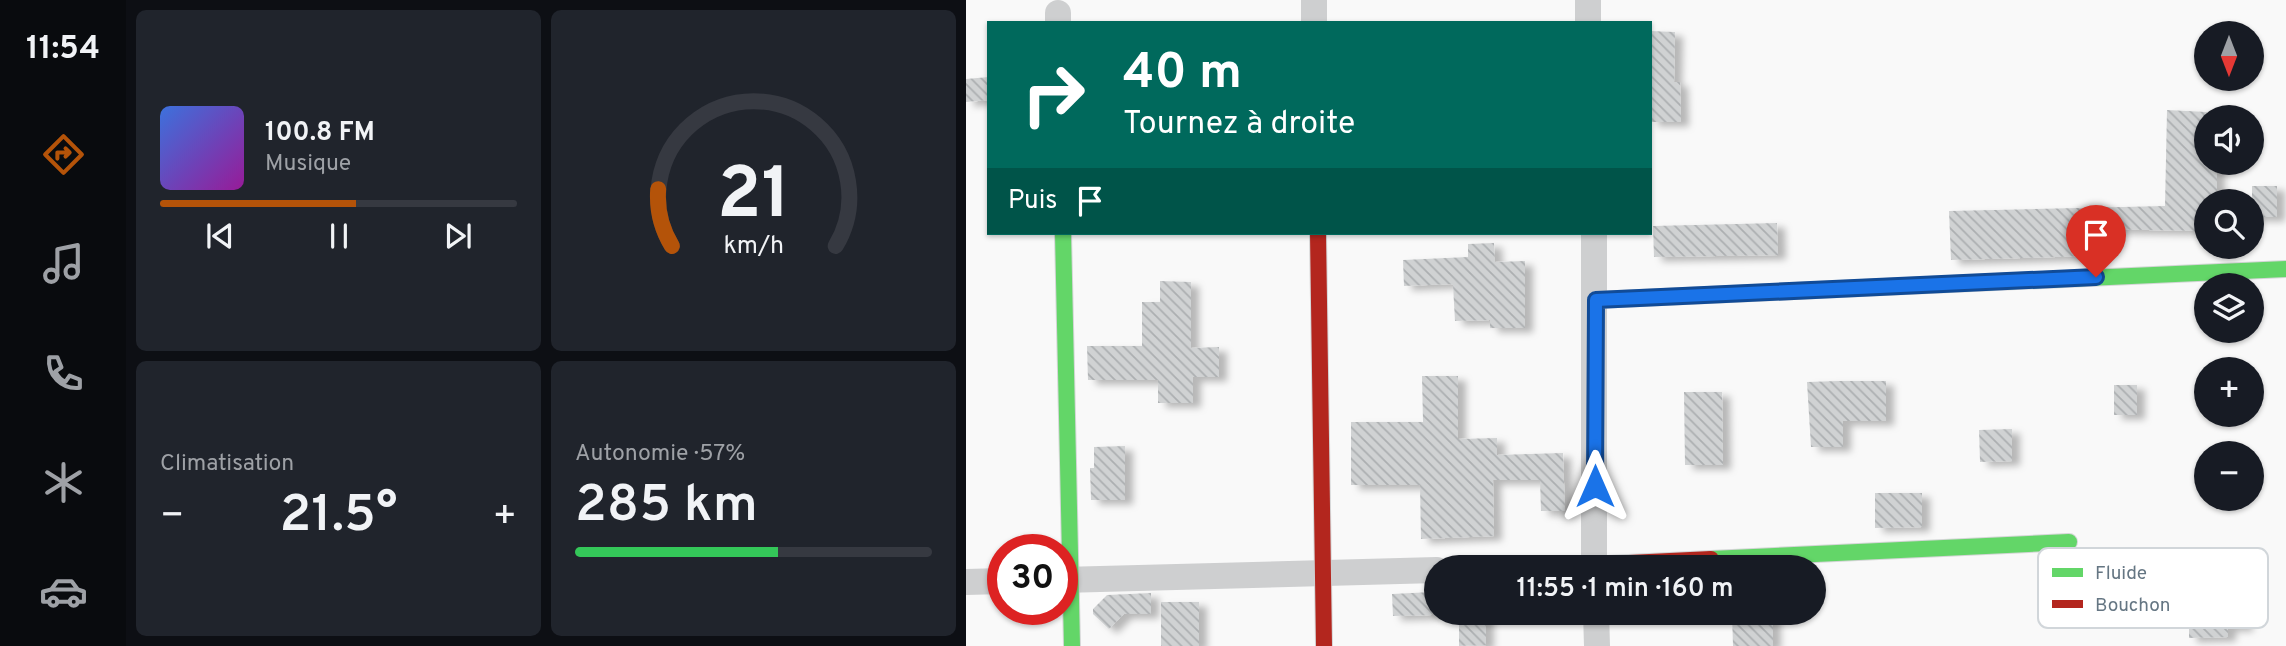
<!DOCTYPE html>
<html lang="fr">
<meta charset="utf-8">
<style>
body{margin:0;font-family:Overpass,sans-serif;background:#20242c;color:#f1f3f6;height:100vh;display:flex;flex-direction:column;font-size:26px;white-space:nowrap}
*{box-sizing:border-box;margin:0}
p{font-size:23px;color:#9ea1a6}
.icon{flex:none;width:38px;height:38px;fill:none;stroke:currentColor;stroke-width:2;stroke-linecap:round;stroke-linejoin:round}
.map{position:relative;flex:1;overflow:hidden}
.side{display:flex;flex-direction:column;gap:10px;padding:10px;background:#0d0f14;width:840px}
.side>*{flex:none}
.top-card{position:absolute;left:21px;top:21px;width:665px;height:214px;border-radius:0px;box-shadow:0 2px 5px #0004;background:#00695c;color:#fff;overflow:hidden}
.needle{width:46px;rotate:180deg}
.tools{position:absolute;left:1228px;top:21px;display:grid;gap:14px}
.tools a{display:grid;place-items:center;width:70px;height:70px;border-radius:50%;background:#171b24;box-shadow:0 2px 5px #0004;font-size:35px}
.speed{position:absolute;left:21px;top:534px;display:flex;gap:14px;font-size:35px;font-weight:700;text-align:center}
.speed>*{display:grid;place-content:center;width:91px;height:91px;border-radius:50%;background:#171b24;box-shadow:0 2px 5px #0004;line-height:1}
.speed .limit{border:10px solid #d22;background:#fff;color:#111}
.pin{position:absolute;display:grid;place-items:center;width:60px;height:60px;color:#fff;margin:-72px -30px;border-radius:50% 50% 50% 0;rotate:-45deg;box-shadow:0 0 7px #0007}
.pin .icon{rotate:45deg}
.me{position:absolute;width:77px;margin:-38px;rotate:0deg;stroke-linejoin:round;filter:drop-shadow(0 0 5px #0008)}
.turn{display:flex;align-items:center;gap:24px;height:147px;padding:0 21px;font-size:32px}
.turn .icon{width:91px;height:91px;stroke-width:2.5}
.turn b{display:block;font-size:49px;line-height:60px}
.then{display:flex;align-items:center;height:66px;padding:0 21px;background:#0003;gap:14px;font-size:26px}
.big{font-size:52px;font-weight:600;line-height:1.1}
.side .widget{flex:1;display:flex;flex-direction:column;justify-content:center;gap:10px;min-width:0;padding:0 24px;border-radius:10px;background:#20242c}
.side .dial{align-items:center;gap:0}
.dial svg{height:182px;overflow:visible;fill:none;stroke:#363941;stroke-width:7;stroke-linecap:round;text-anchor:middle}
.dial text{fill:#f1f3f6;stroke:none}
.song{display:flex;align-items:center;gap:21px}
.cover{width:84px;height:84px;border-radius:10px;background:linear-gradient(135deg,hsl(220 70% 55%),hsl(300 70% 35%))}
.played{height:7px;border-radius:4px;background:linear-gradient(90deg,#b45309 55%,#363941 55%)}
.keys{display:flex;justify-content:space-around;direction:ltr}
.heat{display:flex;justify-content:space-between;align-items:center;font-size:38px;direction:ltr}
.charge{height:10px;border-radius:5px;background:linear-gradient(90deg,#34c759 57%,#363941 0)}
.side .tiles{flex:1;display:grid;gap:10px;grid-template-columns:repeat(2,1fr)}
.trip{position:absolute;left:458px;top:555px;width:402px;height:70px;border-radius:35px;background:#171b24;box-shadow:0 2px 5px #0004;font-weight:600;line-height:70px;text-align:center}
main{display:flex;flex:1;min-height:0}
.tab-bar{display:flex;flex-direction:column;width:126px;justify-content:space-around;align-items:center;background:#090b0e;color:#9ea1a6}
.tab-bar .icon{width:49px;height:49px}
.tab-bar .current{color:#b45309}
.tab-bar b{font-size:32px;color:#f1f3f6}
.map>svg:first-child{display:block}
.building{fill:url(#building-back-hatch);filter:url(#shadow)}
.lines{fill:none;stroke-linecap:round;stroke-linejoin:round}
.fast-casing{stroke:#d5d6d7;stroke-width:18}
.jam-casing{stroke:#d5d6d7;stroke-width:18}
.street{stroke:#cecfd0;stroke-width:26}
.fast{stroke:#63d668;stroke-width:16}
.jam{stroke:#b3261e;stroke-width:16}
.route-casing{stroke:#114b97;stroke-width:18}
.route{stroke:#1a73e8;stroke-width:12}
.key{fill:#fff;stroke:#d1d6da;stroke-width:2}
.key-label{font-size:19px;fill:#657683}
</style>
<main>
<nav class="tab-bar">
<b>11:54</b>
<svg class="icon current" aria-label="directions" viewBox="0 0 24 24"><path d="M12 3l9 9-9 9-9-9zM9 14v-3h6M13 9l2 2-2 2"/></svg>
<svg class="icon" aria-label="music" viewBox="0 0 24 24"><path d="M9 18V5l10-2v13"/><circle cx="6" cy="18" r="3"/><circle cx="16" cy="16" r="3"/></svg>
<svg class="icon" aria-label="phone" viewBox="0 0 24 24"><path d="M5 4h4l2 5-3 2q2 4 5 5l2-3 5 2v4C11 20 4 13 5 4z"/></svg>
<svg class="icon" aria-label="climate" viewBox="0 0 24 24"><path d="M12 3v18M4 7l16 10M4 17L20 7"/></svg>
<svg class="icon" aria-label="car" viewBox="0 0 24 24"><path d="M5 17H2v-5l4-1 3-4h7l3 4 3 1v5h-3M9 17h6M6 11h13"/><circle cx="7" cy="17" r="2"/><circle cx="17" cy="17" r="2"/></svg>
</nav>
<section class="side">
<div class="tiles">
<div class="widget">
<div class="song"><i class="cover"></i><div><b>100.8 FM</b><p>Musique</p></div></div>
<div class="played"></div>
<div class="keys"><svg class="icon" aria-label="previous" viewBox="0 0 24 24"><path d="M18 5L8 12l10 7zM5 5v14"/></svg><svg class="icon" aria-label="pause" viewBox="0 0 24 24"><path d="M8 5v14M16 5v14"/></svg><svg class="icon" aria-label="next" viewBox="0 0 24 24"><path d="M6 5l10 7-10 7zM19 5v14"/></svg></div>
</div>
<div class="widget dial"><svg viewBox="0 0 100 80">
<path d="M14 69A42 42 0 1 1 86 69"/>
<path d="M14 69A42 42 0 0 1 8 44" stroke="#b45309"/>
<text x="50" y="56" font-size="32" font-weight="700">21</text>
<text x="50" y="72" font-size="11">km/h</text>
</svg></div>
<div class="widget"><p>Climatisation</p>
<div class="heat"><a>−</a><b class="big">21.5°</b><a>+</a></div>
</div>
<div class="widget"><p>Autonomie · 57%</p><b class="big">285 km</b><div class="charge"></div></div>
</div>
</section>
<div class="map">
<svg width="1320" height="646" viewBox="0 0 1320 646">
<defs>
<pattern id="building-back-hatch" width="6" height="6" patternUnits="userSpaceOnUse" patternTransform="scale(1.75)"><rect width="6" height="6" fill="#d0d2d3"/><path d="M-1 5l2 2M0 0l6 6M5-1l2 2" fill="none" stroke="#acafb1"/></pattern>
<filter id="shadow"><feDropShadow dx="8" dy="4.5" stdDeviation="3.5" flood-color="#0004"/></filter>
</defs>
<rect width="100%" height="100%" fill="#f9f9f9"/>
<g class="building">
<path d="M684,31L709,32L708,82H714L715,122H684Z"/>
<path d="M23,77V100L0,102V79Z"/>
<path d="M1201,110L1241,112V163H1251V201H1241V231L1123,229L1124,256L985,260L983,211L1199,206Z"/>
<rect x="1286" y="186" width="25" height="31"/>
<path d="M811,223L812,255L688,257L687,226Z"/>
<path d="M528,243L529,262L559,261V328H524V320L489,321L487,285L485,284L438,286L437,260L502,257V244Z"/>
<path d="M194,281L225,282V348L253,347V377H227V403H192V380H122L121,346H176V302H194Z"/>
<path d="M456,376H492V439L531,438V455L597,453L599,511H575L574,480H527L528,536L455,539L454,485H385V422H457Z"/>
<path d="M872,381H920V421H877V447H845L841,382Z"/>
<rect x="1148" y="385" width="23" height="30"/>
<path d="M718,392H756L757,465H719Z"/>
<path d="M1046,429V461L1014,462L1013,430Z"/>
<path d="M159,446V500H125L124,468H128V447Z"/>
<path d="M909,493H956V527L909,528Z"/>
<path d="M1255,576V587H1279V627H1262V637L1223,638V611H1218V577Z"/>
<path d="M466,592V615L427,616L426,594Z"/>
<path d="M185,593V614H158L143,629L127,614V609L141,595Z"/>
<rect x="195" y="602" width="38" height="44"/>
<path d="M493,612H520V645L493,646Z"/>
<path d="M766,613H807V646H767Z"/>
</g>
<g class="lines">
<defs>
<g id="fast">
<path d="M97,233L106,646"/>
<path d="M630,300L1320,269"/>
<path d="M745,559L1103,542"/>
</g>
<g id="jam">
<path d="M352,233L358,646"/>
<path d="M581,567L745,559"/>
</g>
</defs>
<use href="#fast" class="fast-casing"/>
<use href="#jam" class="jam-casing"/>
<g class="street">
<path d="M348,0V23"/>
<path d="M622,0V23"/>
<path d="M92,13V23"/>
<path d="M628,233V567"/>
<path d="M96,580L471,570"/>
<path d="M0,582L37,581"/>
<path d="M630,612L631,646"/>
</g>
<use href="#fast" class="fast"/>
<use href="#jam" class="jam"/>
</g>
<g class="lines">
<defs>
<path id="route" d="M629,486L630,300L1130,277"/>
</defs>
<use href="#route" class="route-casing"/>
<use href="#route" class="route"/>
</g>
<rect x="1072" y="548" width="230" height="80" rx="10" class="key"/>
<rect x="1086" y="568" width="31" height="9" fill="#63d668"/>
<rect x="1086" y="600" width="31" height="8" fill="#b3261e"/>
<g class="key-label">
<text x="1129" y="579">Fluide</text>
<text x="1129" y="611">Bouchon</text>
</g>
</svg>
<div class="tools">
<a><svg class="needle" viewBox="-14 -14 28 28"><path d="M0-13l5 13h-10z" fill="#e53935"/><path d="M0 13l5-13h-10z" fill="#9ea1a6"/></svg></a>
<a><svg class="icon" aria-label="sound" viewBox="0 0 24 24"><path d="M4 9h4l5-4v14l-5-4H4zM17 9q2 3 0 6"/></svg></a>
<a><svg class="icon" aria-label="search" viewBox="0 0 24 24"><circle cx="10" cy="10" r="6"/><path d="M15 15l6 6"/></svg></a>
<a><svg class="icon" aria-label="layers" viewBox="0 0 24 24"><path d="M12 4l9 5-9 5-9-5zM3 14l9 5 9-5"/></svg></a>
<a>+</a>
<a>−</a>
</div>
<div class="speed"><div class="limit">30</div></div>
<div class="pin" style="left:1130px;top:277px;background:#d93025"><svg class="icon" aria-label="arrive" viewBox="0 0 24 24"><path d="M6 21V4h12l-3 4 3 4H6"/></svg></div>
<svg class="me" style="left:629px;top:486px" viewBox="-20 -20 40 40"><path d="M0-17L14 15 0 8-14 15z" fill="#1a73e8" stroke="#fff" stroke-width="4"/></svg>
<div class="trip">11:55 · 1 min · 160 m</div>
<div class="top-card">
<div class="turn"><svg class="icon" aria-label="right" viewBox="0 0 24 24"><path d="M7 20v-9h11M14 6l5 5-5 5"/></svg><div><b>40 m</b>Tournez à droite</div></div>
<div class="then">Puis<svg class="icon" aria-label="arrive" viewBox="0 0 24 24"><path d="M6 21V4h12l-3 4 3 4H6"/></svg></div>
</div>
</div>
</main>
